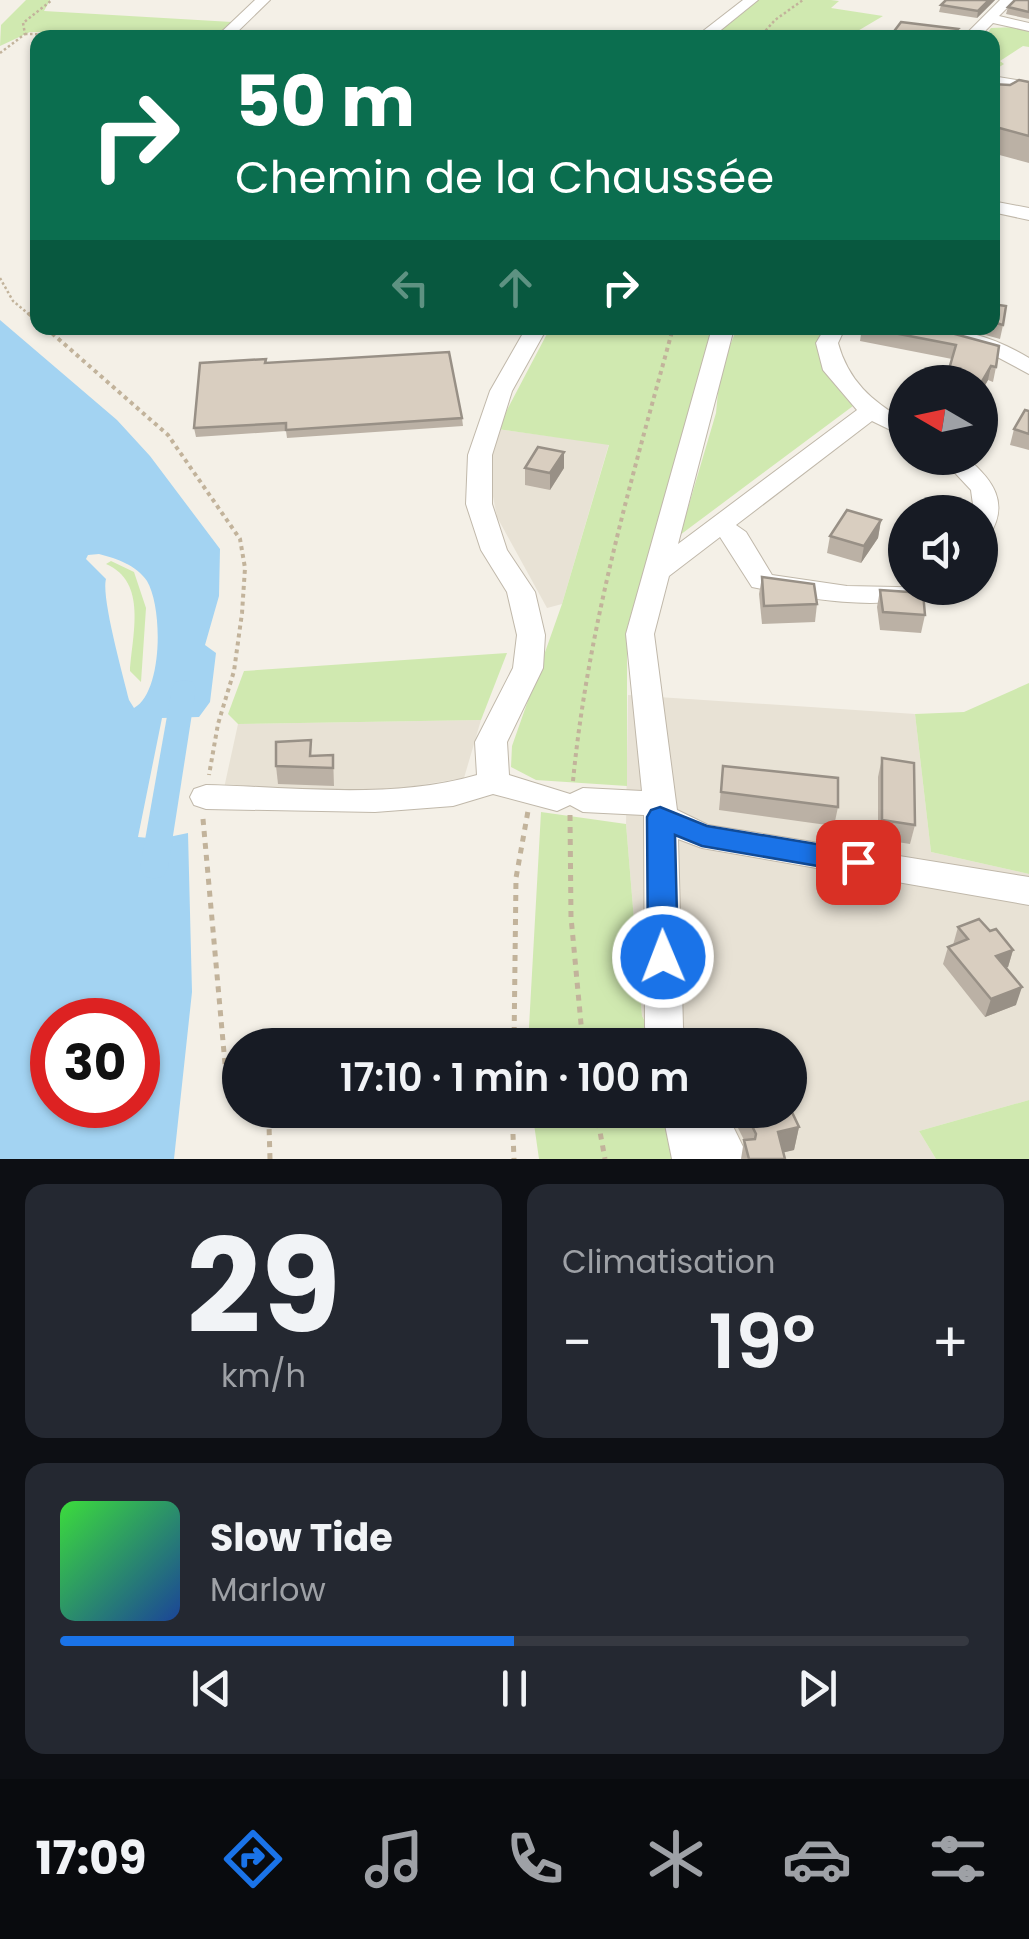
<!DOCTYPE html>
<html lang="fr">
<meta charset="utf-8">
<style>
body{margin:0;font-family:Poppins,sans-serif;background:#242831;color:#f1f3f6;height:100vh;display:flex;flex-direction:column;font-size:38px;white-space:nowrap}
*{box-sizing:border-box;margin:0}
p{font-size:32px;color:#9ea1a6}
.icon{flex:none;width:55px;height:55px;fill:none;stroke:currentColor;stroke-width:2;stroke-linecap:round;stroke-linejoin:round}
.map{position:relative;height:1159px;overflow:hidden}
.details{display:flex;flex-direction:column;gap:25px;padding:25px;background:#0d0f14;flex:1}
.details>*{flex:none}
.hud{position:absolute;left:30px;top:30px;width:970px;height:305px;border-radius:20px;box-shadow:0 2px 8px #0004;background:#0b6e4f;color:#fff;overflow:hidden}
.needle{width:65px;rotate:279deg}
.buttons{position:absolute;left:888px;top:365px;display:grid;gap:20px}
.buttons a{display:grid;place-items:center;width:110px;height:110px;border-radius:50%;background:#171b24;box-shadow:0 2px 8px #0004;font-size:50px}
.speed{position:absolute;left:30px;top:998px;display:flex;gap:20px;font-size:50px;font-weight:700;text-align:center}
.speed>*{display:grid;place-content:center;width:130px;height:130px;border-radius:50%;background:#171b24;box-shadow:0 2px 8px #0004;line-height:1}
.speed .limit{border:15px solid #d22;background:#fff;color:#111}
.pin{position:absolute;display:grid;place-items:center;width:85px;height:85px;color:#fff;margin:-42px;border-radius:20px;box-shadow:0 5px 15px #0006}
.me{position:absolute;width:110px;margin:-55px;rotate:359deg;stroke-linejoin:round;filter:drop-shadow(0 0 8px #0008)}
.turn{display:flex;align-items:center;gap:35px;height:210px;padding:0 40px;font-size:45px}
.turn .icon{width:130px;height:130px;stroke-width:2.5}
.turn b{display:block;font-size:70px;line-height:85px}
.lanes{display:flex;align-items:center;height:95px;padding:0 40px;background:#0003;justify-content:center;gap:50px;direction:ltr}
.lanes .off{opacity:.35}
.big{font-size:75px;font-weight:600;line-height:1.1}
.details .card{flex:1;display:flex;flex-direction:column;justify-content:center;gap:15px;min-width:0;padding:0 35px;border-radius:20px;background:#242831}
.details .dial{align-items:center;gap:0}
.dial b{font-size:130px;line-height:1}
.song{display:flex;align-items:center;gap:30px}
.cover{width:120px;height:120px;border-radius:15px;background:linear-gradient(135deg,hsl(120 70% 55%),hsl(220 70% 35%))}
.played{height:10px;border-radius:5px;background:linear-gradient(90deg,#1a73e8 50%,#363941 50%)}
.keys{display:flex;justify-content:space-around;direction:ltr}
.heat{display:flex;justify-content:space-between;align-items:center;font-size:55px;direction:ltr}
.details .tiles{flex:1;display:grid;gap:25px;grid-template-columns:1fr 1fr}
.card:last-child{grid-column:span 2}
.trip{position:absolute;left:222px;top:1028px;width:585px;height:100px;border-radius:50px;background:#171b24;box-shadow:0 2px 8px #0004;font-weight:600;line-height:100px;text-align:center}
.menu{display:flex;height:160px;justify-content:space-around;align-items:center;background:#090b0e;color:#9ea1a6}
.menu .icon{width:70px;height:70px}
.menu .current{color:#1a73e8}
.menu b{font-size:45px;color:#f1f3f6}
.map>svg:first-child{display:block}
.residential{fill:#e8e2d5}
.green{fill:#d0e9b0}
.water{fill:#a3d3f2;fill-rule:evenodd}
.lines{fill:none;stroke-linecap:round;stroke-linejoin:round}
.canal{fill:#a3d3f2;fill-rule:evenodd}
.minor-casing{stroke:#c0b8aa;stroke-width:2}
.path-far2{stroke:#c2b39b;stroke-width:2.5;stroke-dasharray:2.5 2.5;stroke-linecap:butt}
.path-far1{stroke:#c2b39b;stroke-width:4;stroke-dasharray:4 4;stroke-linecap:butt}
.path{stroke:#c2b39b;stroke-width:5;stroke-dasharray:6 6;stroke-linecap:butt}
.minor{fill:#fff;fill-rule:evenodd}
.wall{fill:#bbb1a5}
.shaded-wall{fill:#989086}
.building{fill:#d9cec0;stroke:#989086;stroke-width:2.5}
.route{fill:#1a73e8;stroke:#114b97;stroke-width:2.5}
</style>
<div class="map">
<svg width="1029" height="1159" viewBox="0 0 1029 1159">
<rect width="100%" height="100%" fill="#f4f0e7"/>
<g class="residential">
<path d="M497,429L609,444L562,604L547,608L497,517L489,476Z"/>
<path d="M628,695L915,714L931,852L1029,874V1100L919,1131L936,1159H723L695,1110H790V1045H658L642,1016L626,824Z"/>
<path d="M481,720L464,778L365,794L224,788L238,724Z"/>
</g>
<g class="green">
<path d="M26,0H50L44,11L232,22L216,36L30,32L0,46L1,25Z"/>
<path d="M758,0H831L839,1L831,8L883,16L856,32L828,37L710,38Z"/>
<path d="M1016,27L1029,30V47L1023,46L1000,61L1004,64L993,71L992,38H984L991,28Z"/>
<path d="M646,328H715L627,628V786L536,780L511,767L512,746L562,604L609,445L497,429L549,330L643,335Z"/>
<path d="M737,328H824C814,364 830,380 853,406L680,535L716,413L720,371Z"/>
<path d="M111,561L134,572L146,608L141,682L130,671C132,635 148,582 106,564Z"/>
<path d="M507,653L481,720L238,724L228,714L244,671Z"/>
<path d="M1029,683V874L931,852L915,714L964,712Z"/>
<path d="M541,812L626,824L642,1016L658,1045H528Z"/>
<path d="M1029,1100V1159H936L919,1131Z"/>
<path d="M532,1110H695L723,1159H539Z"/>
</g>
<path class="water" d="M0,320L117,420L150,456L220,549L219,596L205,645L216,653L210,702L199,717L162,718L138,837L159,839L188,833L192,992L174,1159H0ZM99,554C118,559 136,565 147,581C163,608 163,692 134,708L129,700C123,675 101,597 106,579L86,559L88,555ZM52,1020H138V1105H52Z"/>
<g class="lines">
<path class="canal" d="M184,680L193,682L196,688L168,868L164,876L154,879L144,876L140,868L172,688L175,682Z"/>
<defs>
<g id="minor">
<path d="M255,0H270L231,38H215Z"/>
<path d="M743,0H758L711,38H694Z"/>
<path d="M1000,0H1015L999,16L1029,23V31L993,23L978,38H962Z"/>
<path d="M992,76L1029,82V92L992,85Z"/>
<path d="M992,201L1029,208V220L992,212Z"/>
<path d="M526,328H547L512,391L492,455V504L507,550L535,592L545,635L543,668L507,742L509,775L570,794L583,788L642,791L626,634L712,328H734L678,544L857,410L823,370L816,343L825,328H845L838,343C848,380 872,402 905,420V437L872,421L736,525L746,532L772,575L847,586L945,588L941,594C881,610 822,602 762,589L752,587L720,537L669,576L654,634L677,810L708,825L1029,877V905L702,848L678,839L683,1027L687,1045H649L645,1027L644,815L583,812L570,805L557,811L493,794L453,806L375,812L206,809L194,805L190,797L194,789L206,785C293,787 392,800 477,775L475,742L513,668L517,635L507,592L481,550L466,504L468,455L490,391Z"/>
<path d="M910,328C953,325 993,336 1029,358V374L986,351L913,333Z"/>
<path d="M941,458H967C993,480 1010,503 989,536L980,538V512H974L971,490Z"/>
<path d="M662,1110H725L749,1159H672Z"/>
</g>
</defs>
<use href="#minor" class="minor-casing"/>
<g class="path-far2">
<path d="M25,34L206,37"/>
<path d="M759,38L775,20L803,0"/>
<path d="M0,53L25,34L23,23L52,0"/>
<path d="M0,278L13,301L31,316"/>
</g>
<g class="path-far1">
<path d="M28,313L38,321"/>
<path d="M46,328L168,435L240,539L245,568L242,613L234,671L218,724L209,775"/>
<path d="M573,781C588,626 632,478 673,328"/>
</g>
<g class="path">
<path d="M570,815L571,917L583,1045"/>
<path d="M203,819L227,1086L240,1106"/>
<path d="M514,1045L516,878L528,811"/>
<path d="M242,1110L246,1116L269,1125L270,1159"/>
<path d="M512,1110L514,1159"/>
<path d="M596,1110L605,1159"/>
<path d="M270,1124L296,1110"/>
</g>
<use href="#minor" class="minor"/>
</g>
<g class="wall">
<path d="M995,0L977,18L939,12L941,5Z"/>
<path d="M1029,0V19L1006,14L1008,7Z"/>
<path d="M1029,82V163L992,153V84L1010,85Z"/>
<path d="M992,304L1003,325L1000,339L960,328H992Z"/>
<path d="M862,328H933L996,367L993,382L988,380L980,394V382L947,376L952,359L860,341Z"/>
<path d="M265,363L462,418L463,426L287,438L286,431L196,437L194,428Z"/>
<path d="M1029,411V450L1010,445L1014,429Z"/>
<path d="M525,468H564L550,490L525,485Z"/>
<path d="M881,520L878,538L861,563L827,553L830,536Z"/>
<path d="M762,577L817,604L815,622L762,624L759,594Z"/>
<path d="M880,590L925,615L921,633L880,630L877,607Z"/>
<path d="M333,755L334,786L278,784L276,766L312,756Z"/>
<path d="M882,758L915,825L910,844L878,839V777Z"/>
<path d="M723,766L838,807L834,826L719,810Z"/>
<path d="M958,927L990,931L1013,950L1008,967L1006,968L1016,1005L985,1017L943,964L948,947L953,945Z"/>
<path d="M729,1110H790L799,1127L794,1150L784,1152L785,1159H741L744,1140Z"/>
</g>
<g class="shaded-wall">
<path d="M989,0H995L977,18L978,11Z"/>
<path d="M991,366L988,380L980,394V385Z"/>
<path d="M564,452V468L550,490V473Z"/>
<path d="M881,520L878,538L861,563L864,546Z"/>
<path d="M1013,950L1008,967L990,974L996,956Z"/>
<path d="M1022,987L1016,1005L985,1017L991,999Z"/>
<path d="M799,1127L794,1150L773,1155L778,1132Z"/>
</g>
<g class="building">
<path d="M946,0H989L978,11L941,5Z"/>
<path d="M1015,0H1029V12L1008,7Z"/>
<path d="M901,22L958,29L948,38H889Z"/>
<path d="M1019,80L1029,82V136L992,126V84L1010,85Z"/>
<path d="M992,304L1006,306L1003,325L992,322Z"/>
<path d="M868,328H933L999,346L996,367L991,366L980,385V382H945L946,380L944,382H919L926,372L947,376L956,345Z"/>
<path d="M449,352L462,418L286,430V423L194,428L200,363L266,359L265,363Z"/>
<path d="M1025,410L1029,411V434L1014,429Z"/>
<path d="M538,447L564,452L550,473L525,468Z"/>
<path d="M847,510L881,520L864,546L830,536Z"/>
<path d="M762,577L814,584L817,604L764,606Z"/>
<path d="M880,590L923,593L925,615L883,612Z"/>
<path d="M311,740L310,756L333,755V768L276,766V742Z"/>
<path d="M882,758L914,763L915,825L882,820Z"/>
<path d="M723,766L838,778V807L721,792Z"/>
<path d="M979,919L990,931L996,929L1013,950L996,956L1022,987L991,999L948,947L968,939L958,927Z"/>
<path d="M790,1108L799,1127L778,1132L785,1159H749L744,1140L755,1139L756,1134L744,1110H790Z"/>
</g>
<path class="route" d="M660,807L707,826L858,851L869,854L873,862L869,870L858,873L702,846L675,835L678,957L674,966L663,969L652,966L648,957L647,817L651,810Z"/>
</svg>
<div class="buttons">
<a><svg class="needle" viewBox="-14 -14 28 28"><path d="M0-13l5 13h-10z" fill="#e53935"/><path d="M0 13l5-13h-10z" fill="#9ea1a6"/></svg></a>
<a><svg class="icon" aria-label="sound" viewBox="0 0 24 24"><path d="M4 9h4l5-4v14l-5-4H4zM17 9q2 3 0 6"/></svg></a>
</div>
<div class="speed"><div class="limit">30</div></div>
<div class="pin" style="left:858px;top:862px;background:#d93025"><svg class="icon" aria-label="arrive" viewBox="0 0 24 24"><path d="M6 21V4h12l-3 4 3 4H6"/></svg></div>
<svg class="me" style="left:663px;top:957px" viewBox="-20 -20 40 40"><circle r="17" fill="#1a73e8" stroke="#fff" stroke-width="3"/><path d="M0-11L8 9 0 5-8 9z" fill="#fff"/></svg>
<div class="trip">17:10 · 1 min · 100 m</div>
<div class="hud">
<div class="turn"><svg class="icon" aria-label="right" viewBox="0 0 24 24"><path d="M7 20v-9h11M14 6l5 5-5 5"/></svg><div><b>50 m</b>Chemin de la Chaussée</div></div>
<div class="lanes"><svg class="icon off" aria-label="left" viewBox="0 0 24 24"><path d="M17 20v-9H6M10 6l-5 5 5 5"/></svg><svg class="icon off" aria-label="ahead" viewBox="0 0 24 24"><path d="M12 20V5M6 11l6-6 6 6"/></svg><svg class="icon" aria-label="right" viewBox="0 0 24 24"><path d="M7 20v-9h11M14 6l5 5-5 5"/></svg></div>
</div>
</div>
<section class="details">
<div class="tiles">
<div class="card dial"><b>29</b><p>km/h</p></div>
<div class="card"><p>Climatisation</p>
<div class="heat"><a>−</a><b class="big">19°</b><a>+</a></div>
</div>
<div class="card">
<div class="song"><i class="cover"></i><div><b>Slow Tide</b><p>Marlow</p></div></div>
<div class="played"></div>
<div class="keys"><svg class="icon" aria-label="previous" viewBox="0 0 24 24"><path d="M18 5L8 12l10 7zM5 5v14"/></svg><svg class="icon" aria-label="pause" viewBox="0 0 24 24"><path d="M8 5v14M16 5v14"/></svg><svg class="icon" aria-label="next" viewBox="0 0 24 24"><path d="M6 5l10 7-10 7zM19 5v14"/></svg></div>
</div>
</div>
</section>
<nav class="menu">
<b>17:09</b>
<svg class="icon current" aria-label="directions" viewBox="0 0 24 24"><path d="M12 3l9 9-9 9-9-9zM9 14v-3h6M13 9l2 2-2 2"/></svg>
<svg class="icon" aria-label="music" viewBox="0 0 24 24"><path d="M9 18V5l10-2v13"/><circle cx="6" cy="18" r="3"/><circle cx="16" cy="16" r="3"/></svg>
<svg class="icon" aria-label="phone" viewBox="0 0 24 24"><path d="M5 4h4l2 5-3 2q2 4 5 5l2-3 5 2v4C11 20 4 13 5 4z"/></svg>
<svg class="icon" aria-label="climate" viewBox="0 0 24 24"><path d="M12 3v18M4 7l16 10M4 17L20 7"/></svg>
<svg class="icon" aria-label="car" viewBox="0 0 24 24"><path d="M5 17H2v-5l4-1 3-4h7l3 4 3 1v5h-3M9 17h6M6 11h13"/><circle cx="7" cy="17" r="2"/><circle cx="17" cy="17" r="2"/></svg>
<svg class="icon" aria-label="filters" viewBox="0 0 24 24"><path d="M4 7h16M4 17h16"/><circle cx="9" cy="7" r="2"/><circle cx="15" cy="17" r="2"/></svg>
</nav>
